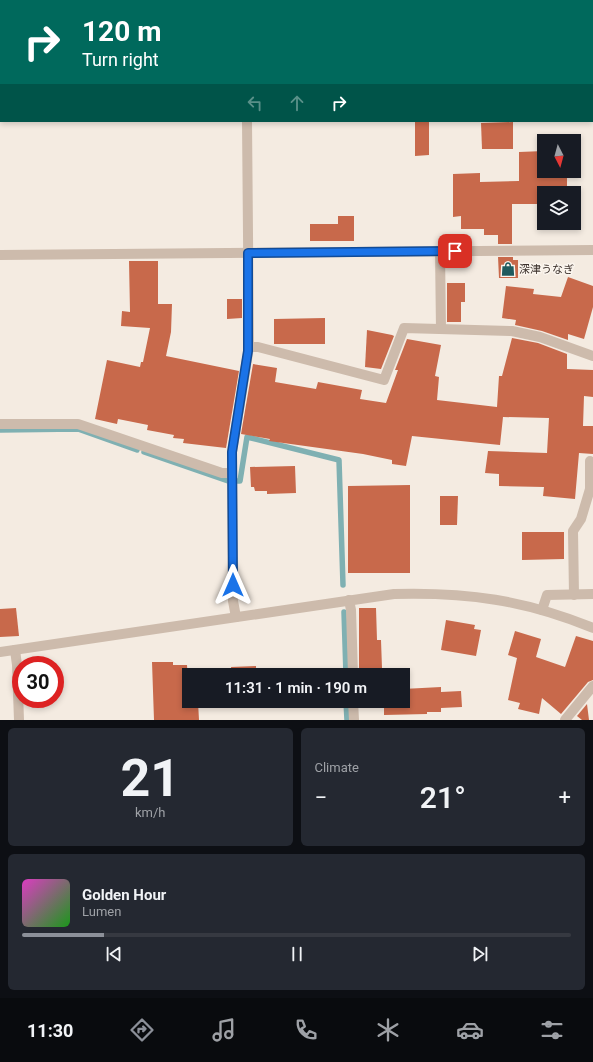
<!DOCTYPE html>
<meta charset="utf-8">
<style>
body{margin:0;font-family:Roboto,"Noto Sans JP",sans-serif;background:#242831;color:#f1f3f6;height:100vh;display:flex;flex-direction:column;font-size:15px;white-space:nowrap}
*{box-sizing:border-box;margin:0}
p{font-size:13px;color:#9ea1a6}
.icon{flex:none;width:22px;height:22px;fill:none;stroke:currentColor;stroke-width:2;stroke-linecap:round;stroke-linejoin:round}
.map{position:relative;height:720px;overflow:hidden}
.sheet{display:flex;flex-direction:column;gap:8px;padding:8px;background:#0d0f14;flex:1}
.sheet>*{flex:none}
.banner{position:absolute;left:0px;top:0px;width:593px;height:122px;box-shadow:0 2px 6px #0003;background:#00695c;color:#fff;overflow:hidden}
.needle{width:26px;rotate:174deg}
.tools{position:absolute;left:537px;top:134px;display:grid;gap:8px}
.tools a{display:grid;place-items:center;width:44px;height:44px;border-radius:0px;background:#171b24;box-shadow:0 2px 6px #0003;font-size:20px}
.speed{position:absolute;left:12px;top:656px;display:flex;gap:8px;font-size:20px;font-weight:700;text-align:center}
.speed>*{display:grid;place-content:center;width:52px;height:52px;border-radius:50%;background:#171b24;box-shadow:0 2px 6px #0003;line-height:1}
.speed .limit{border:6px solid #d22;background:#fff;color:#111}
.pin{position:absolute;display:grid;place-items:center;width:34px;height:34px;color:#fff;margin:-17px;border-radius:8px;box-shadow:0 2px 6px #0006}
.me{position:absolute;width:44px;margin:-22px;rotate:0deg;stroke-linejoin:round;filter:drop-shadow(0 0 3px #0008)}
.turn{display:flex;align-items:center;gap:14px;height:84px;padding:0 16px;font-size:18px}
.turn .icon{width:52px;height:52px;stroke-width:2.5}
.turn b{display:block;font-size:28px;line-height:34px}
.lanes{display:flex;align-items:center;height:38px;padding:0 16px;background:#0003;justify-content:center;gap:20px;direction:ltr}
.lanes .off{opacity:.35}
.big{font-size:30px;font-weight:600;line-height:1.1}
.sheet .widget{flex:1;display:flex;flex-direction:column;justify-content:center;gap:6px;min-width:0;padding:0 14px;border-radius:6px;background:#242831}
.sheet .dial{align-items:center;gap:0}
.dial b{font-size:52px;line-height:1}
.song{display:flex;align-items:center;gap:12px}
.cover{width:48px;height:48px;border-radius:6px;background:linear-gradient(135deg,hsl(310 70% 55%),hsl(120 70% 35%))}
.played{height:4px;border-radius:2px;background:linear-gradient(90deg,#8c9099 15%,#363941 15%)}
.keys{display:flex;justify-content:space-around;direction:ltr}
.heat{display:flex;justify-content:space-between;align-items:center;font-size:22px;direction:ltr}
.sheet .tiles{flex:1;display:grid;gap:8px;grid-template-columns:1fr 1fr}
.widget:last-child{grid-column:span 2}
.trip{position:absolute;left:182px;top:668px;width:228px;height:40px;border-radius:0px;background:#171b24;box-shadow:0 2px 6px #0003;font-weight:600;line-height:40px;text-align:center}
.tab-bar{display:flex;height:64px;justify-content:space-around;align-items:center;background:#090b0e;color:#9ea1a6}
.tab-bar .icon{width:28px;height:28px}
.tab-bar .current{color:#8c9099}
.tab-bar b{font-size:18px;color:#f1f3f6}
.map>svg:first-child{display:block}
.lines{fill:none;stroke-linecap:round;stroke-linejoin:round}
.stream{stroke:#7fb0b2;stroke-width:5.5}
.building{fill:#c8694b}
.minor{stroke:#cdbbac;stroke-width:10}
.route-casing{stroke:#114b97;stroke-width:10}
.route{stroke:#1a73e8;stroke-width:7}
.labels{text-anchor:middle;stroke-width:3;stroke-linejoin:round;paint-order:stroke}
.poi-label{font-size:11px;fill:#3b302b;stroke:#fbf5ee;text-anchor:start}
</style>
<div class="map">
<svg width="593" height="720" viewBox="0 0 593 720">
<rect width="100%" height="100%" fill="#f4ebe1"/>
<g class="lines">
<g class="stream">
<path d="M0,111H1"/>
<path d="M0,430L78,429L137,450"/>
<path d="M144,452L228,481"/>
<path d="M236,481H240L247,437L339,460L343,585"/>
<path d="M344,612L346,675"/>
<path d="M346,701L347,720"/>
</g>
</g>
<g class="building">
<path d="M415,122H429V155L415,156Z"/>
<path d="M513,122V149H482L481,123Z"/>
<path d="M544,151V171H567V193H544V204H512V244H498V235H484V229H461V216L453,217V174L480,173V182L519,181V152Z"/>
<path d="M338,216H354V241H310V224H338Z"/>
<path d="M498,257H513V260H518V278H499Z"/>
<path d="M129,261H158V304H172L171,332L166,356L239,371L226,448L183,443L184,439L173,438L174,435L147,430L148,425L118,419L117,424L95,419L107,360L140,367L141,362H143L150,328L121,326L122,311L130,312Z"/>
<path d="M568,277L593,286V307L584,339L568,334V340L542,331L515,325L516,320L502,318L506,286L534,289L533,294L561,297Z"/>
<path d="M447,283H465V302H461V322H447Z"/>
<path d="M227,299H242V318L227,319Z"/>
<path d="M325,318V344H274V319Z"/>
<path d="M367,330L392,335L394,336L381,369L365,367Z"/>
<path d="M512,338L538,343L567,354V369L593,370V397L584,396L583,426H593V454L579,453L575,499L543,496L544,487L499,486V474L485,473L488,451L547,453L549,418L503,417L500,445L412,436L406,466L392,464V460L363,454L269,441L270,439L241,434L253,364L277,368L275,382L316,389L318,382L362,390L360,399L386,403L398,370H395L407,339L441,345L435,376L439,377L437,400L497,407L499,376H502Z"/>
<path d="M295,466L296,493L267,494V491H255L254,487H251L250,467Z"/>
<path d="M410,485V573H348V486Z"/>
<path d="M440,496H458L457,525H440Z"/>
<path d="M522,532H564V559L522,560Z"/>
<path d="M16,608L19,636L0,637V609Z"/>
<path d="M359,608H376L377,640H381L382,668H359Z"/>
<path d="M446,620L475,625L474,629L481,630L476,656L441,650Z"/>
<path d="M515,631L541,639L536,657L565,667L576,636L593,641V680L588,682L561,714L542,698L539,714L518,709L520,703L508,700L517,658L508,655Z"/>
<path d="M152,662H173V665H187L189,701L190,702H198L199,720H154Z"/>
<path d="M256,666V675H232L231,667Z"/>
<path d="M441,687V692L461,691L462,707L441,708V712H427V714L384,715V701H403V689Z"/>
<path d="M232,701H257V707L232,708Z"/>
<path d="M587,704L589,720H582L577,716Z"/>
</g>
<g class="lines">
<g class="minor">
<path d="M246,0V1"/>
<path d="M493,0V1"/>
<path d="M440,251L441,329"/>
<path d="M0,255L593,250"/>
<path d="M249,347H258L384,380L404,328L512,331L540,337L593,356"/>
<path d="M0,424H78L222,473H232"/>
<path d="M574,595L573,531L581,519L590,489V461"/>
<path d="M349,600L351,610L353,675"/>
<path d="M542,610L547,595L593,594"/>
<path d="M236,617L233,601L232,452L249,347L247,121"/>
<path d="M15,650L17,665L19,720"/>
<path d="M0,652L394,594C467,592 525,600 593,628"/>
<path d="M353,701L354,720"/>
<path d="M565,720L593,686"/>
</g>
</g>
<g class="lines">
<defs>
<path id="route" d="M233,585L232,452L248,351V253L455,251"/>
</defs>
<use href="#route" class="route-casing"/>
<use href="#route" class="route"/>
</g>
<defs>
<symbol id="shop-bare" viewBox="-9 -9 18 18"><path d="M-5-2.5h2.3a2.7 3.5 0 0 1 5.4 0H5L5.5 6h-11ZM-1.5-2.5h3a1.5 2.3 0 0 0-3 0Z" fill="#1f5a5e" stroke="#fbf5ee" stroke-width="2.5" paint-order="stroke"/></symbol>
</defs>
<g fill-rule="evenodd">
<use href="#shop-bare" x="498" y="259" width="20" height="20"/>
</g>
<g class="labels">
<g class="poi-label">
<text x="519" y="273">深津うなぎ</text>
</g>
</g>
</svg>
<div class="tools">
<a><svg class="needle" viewBox="-14 -14 28 28"><path d="M0-13l5 13h-10z" fill="#e53935"/><path d="M0 13l5-13h-10z" fill="#9ea1a6"/></svg></a>
<a><svg class="icon" aria-label="layers" viewBox="0 0 24 24"><path d="M12 4l9 5-9 5-9-5zM3 14l9 5 9-5"/></svg></a>
</div>
<div class="speed"><div class="limit">30</div></div>
<div class="pin" style="left:455px;top:251px;background:#d93025"><svg class="icon" aria-label="arrive" viewBox="0 0 24 24"><path d="M6 21V4h12l-3 4 3 4H6"/></svg></div>
<svg class="me" style="left:233px;top:585px" viewBox="-20 -20 40 40"><path d="M0-17L14 15 0 8-14 15z" fill="#1a73e8" stroke="#fff" stroke-width="4"/></svg>
<div class="trip">11:31 · 1 min · 190 m</div>
<div class="banner">
<div class="turn"><svg class="icon" aria-label="right" viewBox="0 0 24 24"><path d="M7 20v-9h11M14 6l5 5-5 5"/></svg><div><b>120 m</b>Turn right</div></div>
<div class="lanes"><svg class="icon off" aria-label="left" viewBox="0 0 24 24"><path d="M17 20v-9H6M10 6l-5 5 5 5"/></svg><svg class="icon off" aria-label="ahead" viewBox="0 0 24 24"><path d="M12 20V5M6 11l6-6 6 6"/></svg><svg class="icon" aria-label="right" viewBox="0 0 24 24"><path d="M7 20v-9h11M14 6l5 5-5 5"/></svg></div>
</div>
</div>
<section class="sheet">
<div class="tiles">
<div class="widget dial"><b>21</b><p>km/h</p></div>
<div class="widget"><p>Climate</p>
<div class="heat"><a>−</a><b class="big">21°</b><a>+</a></div>
</div>
<div class="widget">
<div class="song"><i class="cover"></i><div><b>Golden Hour</b><p>Lumen</p></div></div>
<div class="played"></div>
<div class="keys"><svg class="icon" aria-label="previous" viewBox="0 0 24 24"><path d="M18 5L8 12l10 7zM5 5v14"/></svg><svg class="icon" aria-label="pause" viewBox="0 0 24 24"><path d="M8 5v14M16 5v14"/></svg><svg class="icon" aria-label="next" viewBox="0 0 24 24"><path d="M6 5l10 7-10 7zM19 5v14"/></svg></div>
</div>
</div>
</section>
<nav class="tab-bar">
<b>11:30</b>
<svg class="icon current" aria-label="directions" viewBox="0 0 24 24"><path d="M12 3l9 9-9 9-9-9zM9 14v-3h6M13 9l2 2-2 2"/></svg>
<svg class="icon" aria-label="music" viewBox="0 0 24 24"><path d="M9 18V5l10-2v13"/><circle cx="6" cy="18" r="3"/><circle cx="16" cy="16" r="3"/></svg>
<svg class="icon" aria-label="phone" viewBox="0 0 24 24"><path d="M5 4h4l2 5-3 2q2 4 5 5l2-3 5 2v4C11 20 4 13 5 4z"/></svg>
<svg class="icon" aria-label="climate" viewBox="0 0 24 24"><path d="M12 3v18M4 7l16 10M4 17L20 7"/></svg>
<svg class="icon" aria-label="car" viewBox="0 0 24 24"><path d="M5 17H2v-5l4-1 3-4h7l3 4 3 1v5h-3M9 17h6M6 11h13"/><circle cx="7" cy="17" r="2"/><circle cx="17" cy="17" r="2"/></svg>
<svg class="icon" aria-label="filters" viewBox="0 0 24 24"><path d="M4 7h16M4 17h16"/><circle cx="9" cy="7" r="2"/><circle cx="15" cy="17" r="2"/></svg>
</nav>
